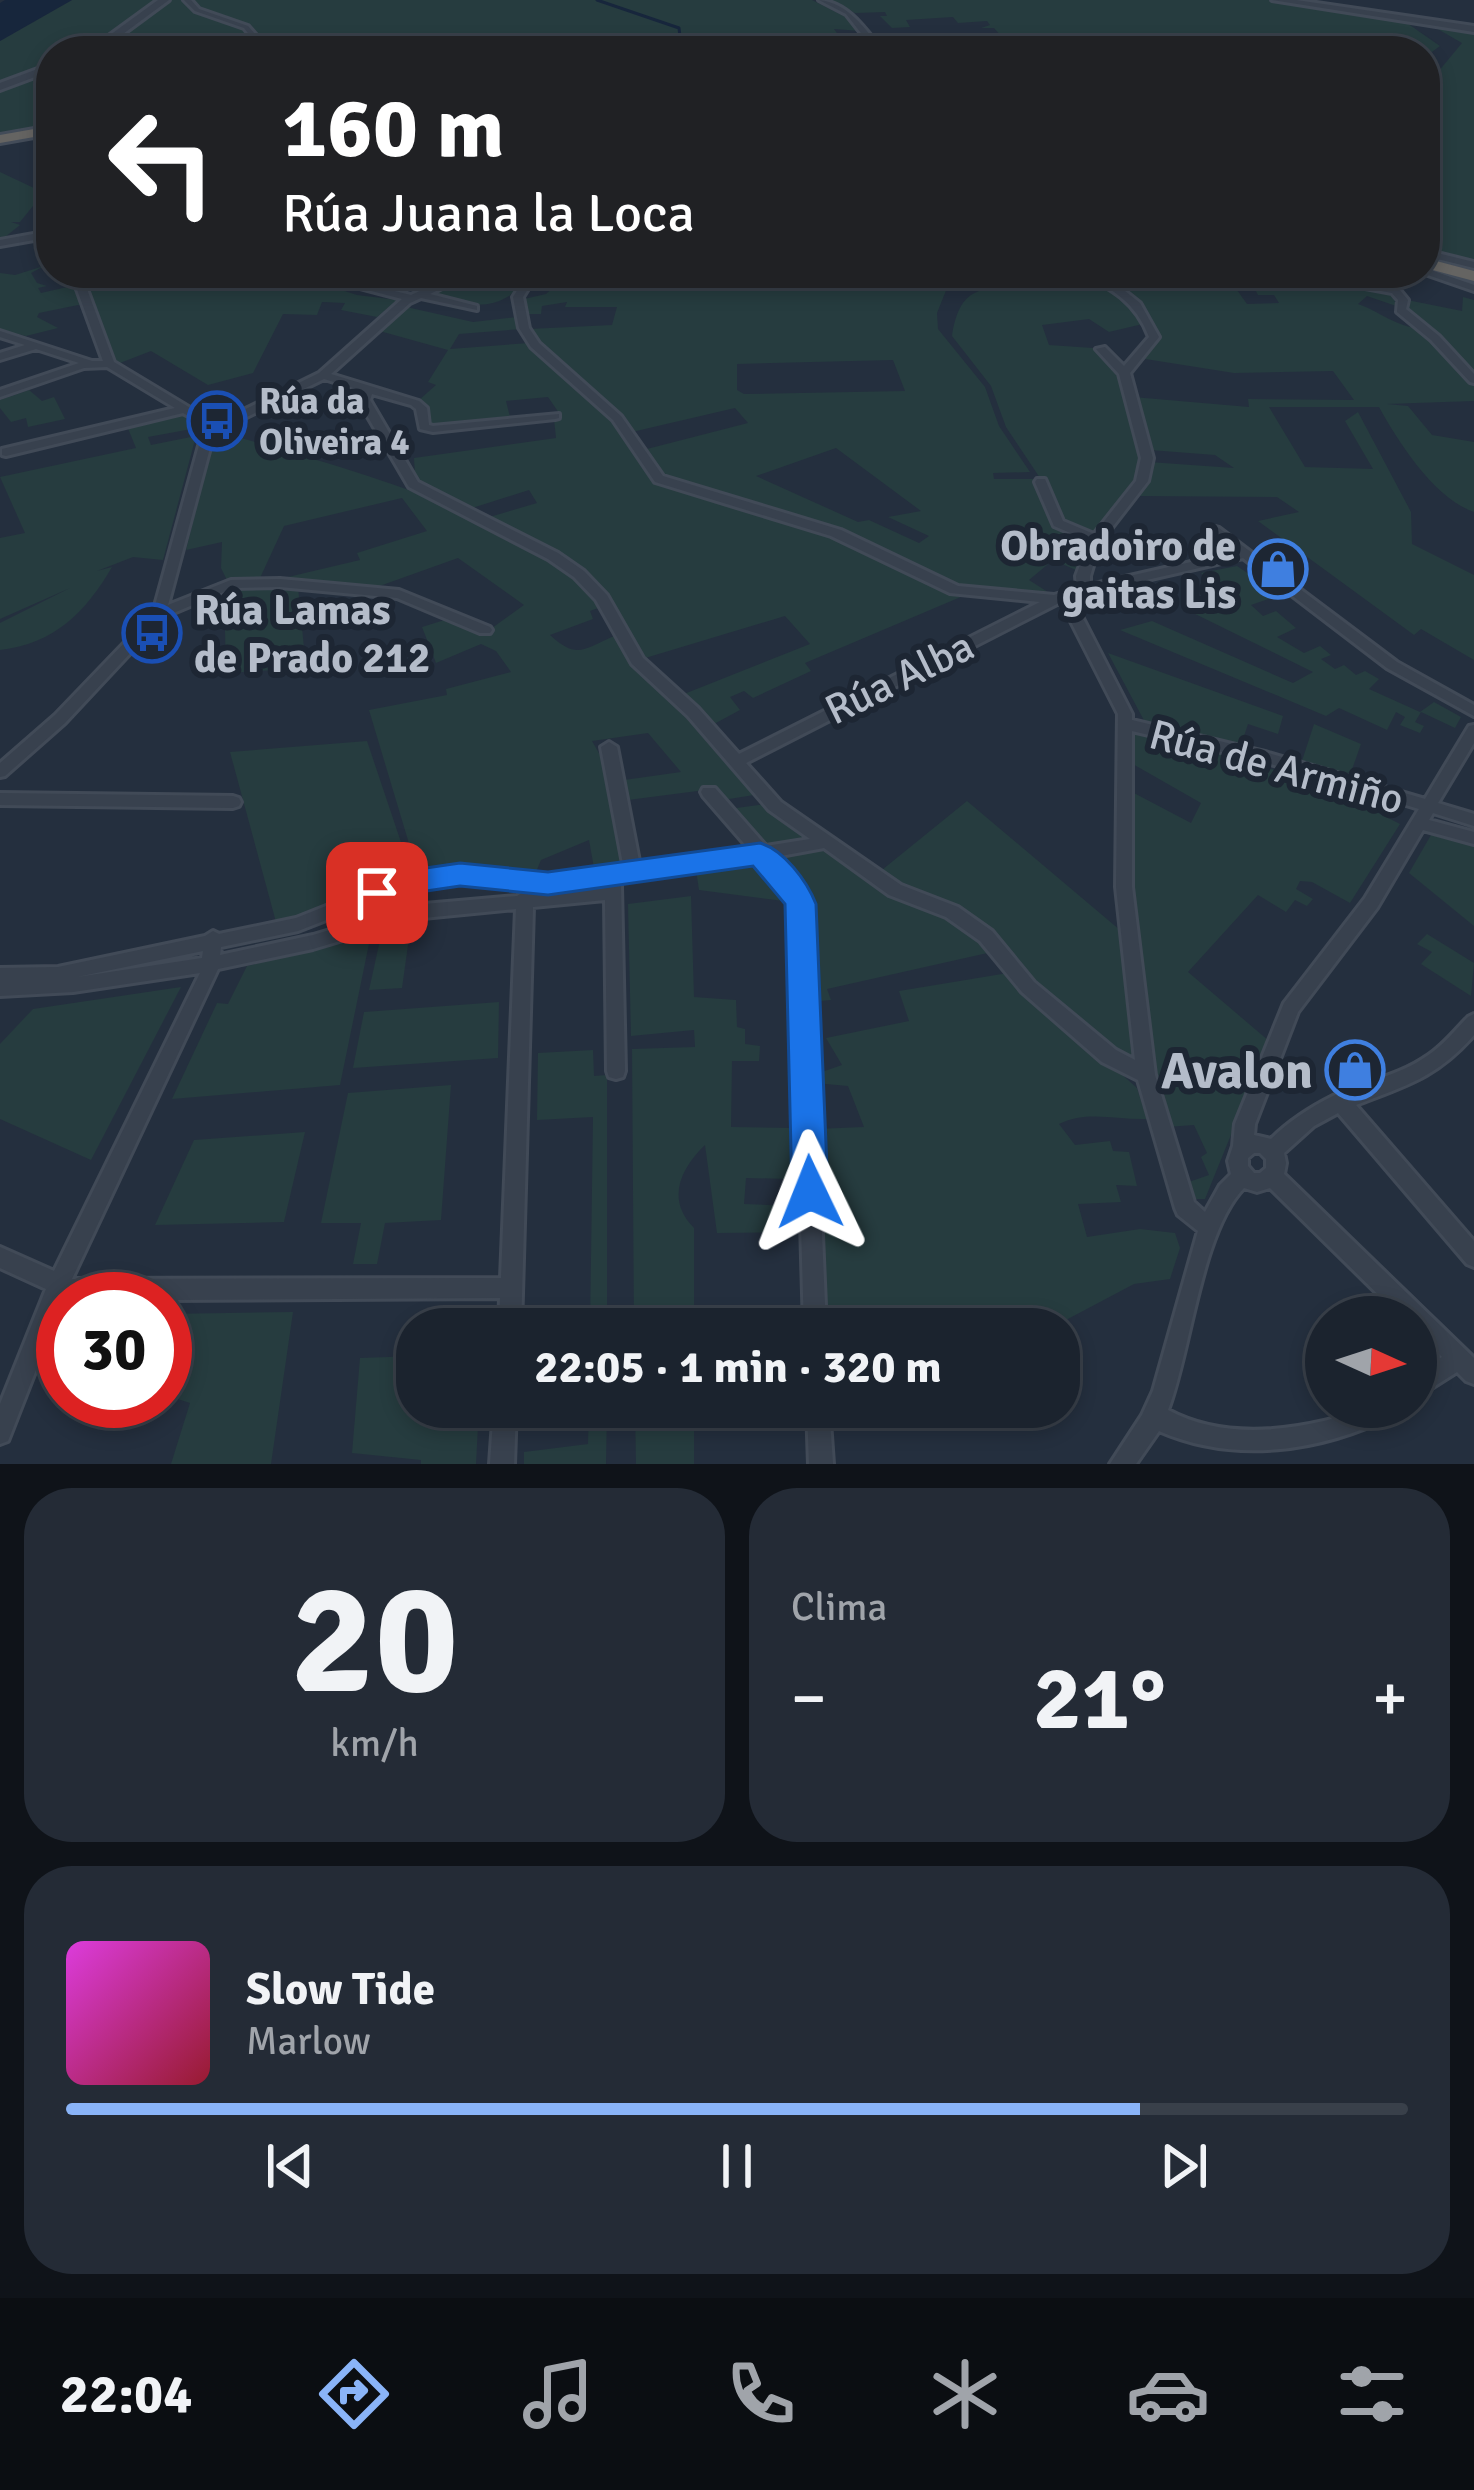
<!DOCTYPE html>
<html lang="es">
<meta charset="utf-8">
<style>
body{margin:0;font-family:Signika,sans-serif;background:#242b36;color:#f1f3f6;height:100vh;display:flex;flex-direction:column;font-size:45px;white-space:nowrap}
*{box-sizing:border-box;margin:0}
p{font-size:39px;color:#a0a4aa}
.icon{flex:none;width:66px;height:66px;fill:none;stroke:currentColor;stroke-width:2;stroke-linecap:round;stroke-linejoin:round}
.map{position:relative;height:1464px;overflow:hidden}
.panel{display:flex;flex-direction:column;gap:24px;padding:24px;background:#0f1319;flex:1}
.panel>*{flex:none}
.guide{position:absolute;left:36px;top:36px;width:1404px;height:252px;border-radius:48px;box-shadow:0 6px 18px #0003,0 0 0 3px #39404a;background:#202124;color:#fff;overflow:hidden}
.needle{width:78px;rotate:93deg}
.tools{position:absolute;left:1305px;top:1296px;display:grid;gap:24px}
.tools a{display:grid;place-items:center;width:132px;height:132px;border-radius:50%;background:#1b232e;box-shadow:0 6px 18px #0003,0 0 0 3px #39404a;font-size:60px}
.speed{position:absolute;left:36px;top:1272px;display:flex;gap:24px;font-size:60px;font-weight:700;text-align:center}
.speed>*{display:grid;place-content:center;width:156px;height:156px;border-radius:50%;background:#1b232e;box-shadow:0 6px 18px #0003,0 0 0 3px #39404a;line-height:1}
.speed .limit{border:18px solid #d22;background:#fff;color:#111}
.pin{position:absolute;display:grid;place-items:center;width:102px;height:102px;color:#fff;margin:-51px;border-radius:24px;box-shadow:0 6px 18px #0006}
.me{position:absolute;width:132px;margin:-66px;rotate:358deg;stroke-linejoin:round;filter:drop-shadow(0 0 9px #0008)}
.turn{display:flex;align-items:center;gap:42px;height:252px;padding:0 48px;font-size:54px}
.turn .icon{width:156px;height:156px;stroke-width:2.5}
.turn b{display:block;font-size:84px;line-height:102px}
.big{font-size:90px;font-weight:800;line-height:1.1}
.panel .widget{flex:1;display:flex;flex-direction:column;justify-content:center;gap:18px;min-width:0;padding:0 42px;border-radius:48px;background:#242b36}
.panel .dial{align-items:center;gap:0}
.dial b{font-size:156px;line-height:1}
.song{display:flex;align-items:center;gap:36px}
.cover{width:144px;height:144px;border-radius:18px;background:linear-gradient(135deg,hsl(300 70% 55%),hsl(350 70% 35%))}
.played{height:12px;border-radius:6px;background:linear-gradient(90deg,#8ab4f8 80%,#39404a 80%)}
.keys{display:flex;justify-content:space-around;direction:ltr}
.heat{display:flex;justify-content:space-between;align-items:center;font-size:66px;direction:ltr}
.panel .tiles{flex:1;display:grid;gap:24px;grid-template-columns:1fr 1fr}
.widget:last-child{grid-column:span 2}
.trip{position:absolute;left:396px;top:1308px;width:684px;height:120px;border-radius:48px;background:#1b232e;box-shadow:0 6px 18px #0003,0 0 0 3px #39404a;font-weight:800;line-height:120px;text-align:center}
.tab-bar{display:flex;height:192px;justify-content:space-around;align-items:center;background:#0b0e12;color:#a0a4aa}
.tab-bar .icon{width:84px;height:84px}
.tab-bar .selected{color:#8ab4f8}
.tab-bar b{font-size:54px;color:#f1f3f6}
.map>svg:first-child{display:block}
.green{fill:#263c3f;fill-rule:evenodd}
.water{fill:#17263c}
.lines{fill:none;stroke-linecap:round;stroke-linejoin:round}
.stream{stroke:#17263c;stroke-width:3}
.minor-casing{stroke:#414a57;stroke-width:6}
.tertiary-casing{stroke:#414a57;stroke-width:6}
.trunk-casing{stroke:#434c59;stroke-width:6}
.minor{fill:#38414e;fill-rule:evenodd}
.tertiary{fill:#38414e;fill-rule:evenodd}
.trunk{fill:#656462;fill-rule:evenodd}
.route{fill:#1a73e8;stroke:#114b97;stroke-width:3}
.labels{text-anchor:middle;stroke-width:12;stroke-linejoin:round;paint-order:stroke}
.far-poi-label{font-size:36px;font-weight:bold;fill:#b4bcc9;stroke:#1d2633;text-anchor:start}
.poi-label{font-size:42px;font-weight:bold;fill:#b4bcc9;stroke:#1d2633;text-anchor:end}
.street-label{font-size:42px;fill:#b4bcc9;stroke:#1d2633}
.near-poi-label{font-size:51px;font-weight:bold;fill:#b4bcc9;stroke:#1d2633;text-anchor:end}
</style>
<div class="map">
<svg width="1474" height="1464" viewBox="0 0 1474 1464">
<rect width="100%" height="100%" fill="#242f3e"/>
<g class="green">
<path d="M72,0H160L90,50L51,51V64L0,84V41Z"/>
<path d="M166,0H181L193,11L242,28L262,51H97Z"/>
<path d="M191,0H812L850,19L861,31L834,29L850,51C829,51 823,37 798,47L800,51H275L244,24L207,11Z"/>
<path d="M830,0H1271L1404,21L1440,46L1425,57V51H1173L1138,35L1164,51H889L878,38L945,36L952,43L1002,37L994,28H981L990,25L987,21L958,23L953,17L906,20L910,27L892,28L880,16H887L885,12L855,13Z"/>
<path d="M1429,24L1474,31V264L1425,251V76L1438,72L1462,43Z"/>
<path d="M51,69V126L0,135V88Z"/>
<path d="M0,172L34,188L51,185V196H40L44,200L37,201L20,222H11L20,225L0,241Z"/>
<path d="M44,266L31,273L37,283L47,286L38,288L41,293L76,285L83,304L39,313L37,317L58,328L26,336L0,330V273L15,275Z"/>
<path d="M82,273H289L357,295L398,300L377,317L341,310L345,303L322,302L317,315L283,314L253,373L208,385L151,351L120,363L115,360Z"/>
<path d="M474,273L527,278C502,314 466,308 429,293Z"/>
<path d="M616,273H884L883,285L914,286L919,273L976,282L947,288L937,313L938,329L985,387L999,426L1030,472L993,473L994,479H1034L1055,524L1090,542L1076,570L1053,560L1029,580L1051,594L976,593L952,587L853,537L671,482L653,470L643,450L748,423L735,408L632,432L536,343L529,329L612,325L617,307H565L567,302L542,306L541,314H527L524,299L546,294L560,281L553,276L614,280ZM893,360L905,391L744,394L737,390V364ZM836,448L921,511L888,517L929,536L919,543L869,520L858,522L756,476Z"/>
<path d="M1029,273C1089,273 1105,277 1147,323L1109,332L1089,319L1042,325L1049,345L1093,348L1121,374L1145,463L1138,485L1094,538L1062,523L1050,493L1006,427L991,386L952,336C960,288 977,290 1020,283Z"/>
<path d="M1310,275L1393,293L1396,306L1367,296L1358,304C1379,311 1398,328 1420,328L1474,385V401L1387,404L1408,406L1432,435L1474,442V512C1434,498 1399,443 1379,407H1269L1305,467L1373,469L1345,421L1358,412L1411,512L1412,544L1474,575V660L1421,629L1414,635L1258,521L1299,512L1277,497L1140,496L1149,462L1234,468L1215,455L1150,450L1133,397L1249,407L1248,399L1354,400L1333,371L1234,373L1139,358L1156,342L1146,309L1108,278L1227,276L1247,304L1279,303L1274,295H1258L1250,279Z"/>
<path d="M1463,297L1474,300V372L1403,305L1407,300L1462,311Z"/>
<path d="M402,306L473,322L517,317L521,329L459,334L450,349L529,343L627,436L655,480L825,531L963,596L805,663L811,671L753,698L744,691L730,697L740,710L714,724L679,696L810,644L785,616L642,659L604,593L486,518L537,503L529,490L469,509L409,475L415,473L414,458L556,438L554,419L559,413L548,397L506,401L510,417L437,426L427,421L419,400L436,385L428,382L448,350L376,330Z"/>
<path d="M29,390L42,401L54,397L65,419L28,427L26,418L11,422L0,408V400Z"/>
<path d="M184,414L197,428L148,437L151,445L196,436L163,560L133,557L97,571L112,567C86,612 54,644 0,650V623L70,588L0,619V538L25,533L0,477L136,448L127,426Z"/>
<path d="M220,432C326,463 537,515 601,607L590,611L593,619L550,635C577,660 584,649 614,636L754,795L723,800L713,789L628,800L624,780L681,772L648,733L592,741L607,767L622,864L594,868L589,840L541,860L536,872L471,871L419,877L369,710L447,695L446,689L511,672L496,651L481,644L436,663L422,627L451,618L488,631L524,605L458,558L374,588L271,581L360,560L357,553L427,531L402,498L284,526L260,578L228,582L221,568L222,542L186,550L214,436Z"/>
<path d="M1237,566L1280,595L1251,605L1263,616L1276,611L1296,628L1277,637L1304,653L1320,646L1331,655L1321,659L1335,669L1344,665L1356,675L1365,671L1379,679L1369,689L1420,712L1434,702L1461,717L1455,728L1421,712L1415,722L1424,726L1420,733L1400,725L1405,717L1396,712L1387,730L1339,708L1326,716L1120,630L1152,621L1293,683L1313,672L1187,610L1226,599L1201,573Z"/>
<path d="M298,587L306,668L226,673L224,589Z"/>
<path d="M1108,653L1283,716L1278,734L1248,724L1240,748L1147,726Z"/>
<path d="M1314,724L1361,744L1349,778L1301,764Z"/>
<path d="M1133,732C1178,729 1228,758 1271,769C1299,776 1326,778 1354,788L1351,799L1400,824L1350,903L1312,882L1300,881L1296,889L1313,899L1307,906L1295,900L1286,912L1258,895L1188,972L1269,1041L1205,1199H1193L1183,1184L1209,1175L1201,1157L1207,1153L1194,1125L1167,1127C1133,1031 1132,893 1132,792L1191,823L1201,803L1131,763Z"/>
<path d="M367,741L406,857L401,878L313,915L276,922L230,752Z"/>
<path d="M967,801L1127,936L1139,1063L1110,1050L1030,977L999,941L877,874Z"/>
<path d="M765,804L809,838L758,846L729,809Z"/>
<path d="M1431,835L1474,846V926L1409,873Z"/>
<path d="M822,850L949,918L992,952L827,989L831,1000L810,1002L807,909L774,862L778,855Z"/>
<path d="M742,860C765,862 786,880 791,902L699,890L696,870Z"/>
<path d="M691,896L694,997L736,1000L737,1027L745,1029V1044L760,1046L759,1061H732L731,1127L791,1128V1179L746,1178L744,1204L792,1206L793,1232L717,1233L705,1145C680,1169 666,1200 694,1228V1329H634L632,1049L695,1047L694,1030L631,1036L628,904Z"/>
<path d="M411,924L402,988L369,990L382,931Z"/>
<path d="M371,934L340,1085L172,1099L217,1003L228,1004L247,966Z"/>
<path d="M1427,934L1474,963L1471,996L1421,964L1432,952L1417,944Z"/>
<path d="M1008,973L1137,1088L1147,1119C1115,1120 1088,1110 1059,1124L1075,1145L1110,1141L1113,1151L1129,1152L1137,1186L1116,1185L1121,1202L1078,1204L1087,1237L1140,1229L1175,1233L1180,1248L1170,1279L1134,1284L1049,1329H825L817,1129L864,1127L848,1086L815,1083L816,1074L842,1065L826,1038L909,1021L899,991Z"/>
<path d="M181,987L91,1160L0,1119V1044L33,1009Z"/>
<path d="M499,1002L498,1058L353,1068L364,1012Z"/>
<path d="M593,1050L594,1076L607,1075V1329H590L593,1117L537,1120L538,1053Z"/>
<path d="M451,1085L441,1220L385,1223L377,1264H353L361,1223H321L348,1093Z"/>
<path d="M305,1132L284,1222L155,1225L194,1140Z"/>
<path d="M293,1312L271,1464H171L190,1403L165,1395L168,1314Z"/>
<path d="M417,1356V1407H479L476,1464H421V1460L352,1453L360,1358Z"/>
<path d="M589,1407H607L606,1464H524V1452L588,1444Z"/>
<path d="M635,1407H694V1464H636Z"/>
</g>
<path class="water" d="M5,0H72L0,41V3Z"/>
<g class="lines">
<path class="stream" d="M597,0L679,28L680,37L697,51"/>
<defs>
<g id="minor">
<path d="M184,0H191L199,9L248,26L270,51H262L244,28L195,11Z"/>
<path d="M819,0C849,3 865,29 883,51H875L846,14Z"/>
<path d="M50,231L51,237L0,246V240Z"/>
<path d="M1425,250L1474,262V268L1425,256Z"/>
<path d="M1425,268L1474,285V291L1422,273H1425Z"/>
<path d="M71,273H81L114,362L202,415L211,426L319,373L402,299L303,273H320L411,295L459,273H472L430,294L477,306V310L421,298L410,303L331,374L419,401L427,408L429,425L433,426L559,414V418L555,419L433,432L420,429L416,409L411,405L372,394L370,400L418,482L558,553L584,571L607,595L643,658L698,708L739,754L1040,602L950,593L831,536L655,482L613,420L531,347L519,328L513,297L528,273H538L523,297L529,328L539,343L621,416L663,476L841,530L958,586L1054,595L1077,588L1076,576L1089,541L1054,526L1035,482L1037,479H1045L1063,521L1094,534L1136,481L1141,458L1119,374L1096,349L1105,347L1124,366L1149,337C1136,302 1111,288 1080,273H1316L1399,289L1408,300L1406,309L1439,336L1474,374V383L1470,382L1431,340L1397,312L1398,300L1392,293L1306,277L1110,279L1140,303L1159,337L1130,373L1153,458L1148,481L1100,543L1090,576V585L1235,552L1209,531L1215,527L1219,528L1397,662L1474,705V716L1387,668L1243,558L1072,597L1132,714V720L1265,752L1425,799L1469,726L1474,725V743L1438,803L1474,814V826L1433,813L1429,820L1474,832V844L1423,830L1377,908L1298,1012L1255,1124L1254,1135L1271,1139C1289,1121 1311,1107 1333,1096C1362,1082 1399,1076 1427,1056C1443,1046 1455,1030 1468,1017L1474,1014V1035C1436,1078 1407,1085 1356,1105L1474,1241V1267L1467,1264L1338,1113L1314,1126L1284,1153L1286,1163L1284,1174L1474,1358V1384L1466,1381L1457,1372L1416,1398V1374L1442,1357L1416,1331V1317H1401L1270,1188L1257,1192L1244,1188C1201,1232 1191,1350 1168,1410C1216,1436 1272,1433 1324,1421C1337,1418 1348,1412 1360,1408C1371,1405 1385,1407 1397,1407L1394,1415C1322,1452 1234,1464 1159,1431L1136,1464H1110L1142,1415L1153,1391L1198,1231L1178,1215L1175,1208L1138,1080L1102,1062L1022,992L980,941L946,917L889,895L824,848L775,857L802,886L808,904L826,1329H804L792,904L788,894L759,859L619,882L621,886L625,1071L623,1077L616,1079L609,1077L607,1071L605,900L533,907L521,1329H499L500,1298L165,1300L64,1298L8,1441L0,1444V1404L46,1289L0,1268V1247L54,1271L200,973L73,992L0,996V968L58,967L205,936L213,931L219,934L296,918L389,881L436,871L494,869L537,877L624,869L601,747L609,742L617,747L640,866L749,849L703,796L701,792L703,788H715L766,846L810,839L769,810L688,716L632,664L596,600L574,577L548,559L409,487L358,400L363,391L324,379L214,433L168,605L231,580L280,579L399,590L490,627L492,630L490,633H480L397,598L280,587L233,588L164,617L65,723L5,776L0,777V763L55,715L153,613L203,431L194,419L183,413L6,456L2,455V449L175,408L107,367L84,368L0,397V390L79,363L36,349L0,360V353L25,345L0,337V331L92,361H103ZM1061,602L1118,714L1116,887L1135,1060L1116,1050L1034,982L992,931L958,907L901,885L781,802L746,763ZM1132,731L1264,762L1419,809L1365,898L1284,1003L1235,1124L1233,1146L1228,1161L1231,1174L1220,1185L1205,1212L1194,1202L1155,1075L1132,887ZM494,881L537,889L606,884L605,887L532,894L525,891L517,896L413,905L313,935L220,955L221,947L298,931L398,892L436,883ZM516,909L501,1278L72,1279L218,969L313,949L413,919ZM203,951L202,958L77,977ZM1254,1153H1260L1266,1159V1168L1260,1173H1254L1248,1166V1158Z"/>
<path d="M1020,273H1031C1017,286 998,291 980,284C994,276 1002,285 1020,273Z"/>
<path d="M0,793L233,796L239,798L241,802L239,806L233,808L0,805Z"/>
<path d="M494,1407H516L514,1464H490Z"/>
<path d="M807,1407H829L833,1464H809Z"/>
</g>
<g id="tertiary">
<path d="M158,0H169L100,51H88Z"/>
<path d="M1272,0H1296L1474,26V32Z"/>
<path d="M51,64V71L0,90V83Z"/>
</g>
<g id="trunk">
<path d="M51,126V134L0,143V135Z"/>
<path d="M1425,258L1474,271V281L1425,268Z"/>
</g>
</defs>
<use href="#minor" class="minor-casing"/>
<use href="#tertiary" class="tertiary-casing"/>
<use href="#trunk" class="trunk-casing"/>
<use href="#minor" class="minor"/>
<use href="#tertiary" class="tertiary"/>
<use href="#trunk" class="trunk"/>
</g>
<path class="route" d="M760,843C784,850 807,881 816,904L828,1192L823,1204L810,1209L797,1204L792,1192L785,904L753,866L548,895L460,886L413,893L377,905L366,902L361,893L366,885L412,870L460,863L548,872Z"/>
<defs>
<symbol id="bus-ring" viewBox="-11 -11 22 22"><circle r="9.5" fill="#1d2633" stroke="#1a4fb4" stroke-width="1.5"/><path d="M-5-6H5V4H4V6H2V4H-2V6H-4V4H-5ZM-3.5-4V0h7V-4ZM-3.5 1.2v1.5H-2V1.2ZM2 1.2v1.5H3.5V1.2Z" fill="#1a4fb4"/></symbol>
<symbol id="shop-ring" viewBox="-11 -11 22 22"><circle r="9.5" fill="#1d2633" stroke="#3f7fe0" stroke-width="1.5"/><path d="M-5-2.5h2.3a2.7 3.5 0 0 1 5.4 0H5L5.5 6h-11ZM-1.5-2.5h3a1.5 2.3 0 0 0-3 0Z" fill="#3f7fe0"/></symbol>
</defs>
<g fill-rule="evenodd">
<use href="#bus-ring" x="184" y="388" width="66" height="66"/>
<use href="#shop-ring" x="1245" y="536" width="66" height="66"/>
<use href="#bus-ring" x="119" y="600" width="66" height="66"/>
<use href="#shop-ring" x="1322" y="1037" width="66" height="66"/>
</g>
<g class="labels">
<g class="far-poi-label">
<text x="259" y="413">Rúa da<tspan x="259" dy="41">Oliveira 4</tspan></text>
</g>
<g class="poi-label">
<text x="1236" y="560">Obradoiro de<tspan x="1236" dy="48">gaitas Lis</tspan></text>
<text x="194" y="624" text-anchor="start">Rúa Lamas<tspan x="194" dy="48">de Prado 212</tspan></text>
</g>
<g class="street-label">
<text transform="translate(899 677) rotate(-26)" y="15">Rúa Alba</text>
<text transform="translate(1277 766) rotate(15)" y="15">Rúa de Armiño</text>
</g>
<g class="near-poi-label">
<text x="1313" y="1088">Avalon</text>
</g>
</g>
</svg>
<div class="tools">
<a><svg class="needle" viewBox="-14 -14 28 28"><path d="M0-13l5 13h-10z" fill="#e53935"/><path d="M0 13l5-13h-10z" fill="#a0a4aa"/></svg></a>
</div>
<div class="speed"><div class="limit">30</div></div>
<div class="pin" style="left:377px;top:893px;background:#d93025"><svg class="icon" aria-label="arrive" viewBox="0 0 24 24"><path d="M6 21V4h12l-3 4 3 4H6"/></svg></div>
<svg class="me" style="left:810px;top:1192px" viewBox="-20 -20 40 40"><path d="M0-17L14 15 0 8-14 15z" fill="#1a73e8" stroke="#fff" stroke-width="4"/></svg>
<div class="trip">22:05 · 1 min · 320 m</div>
<div class="guide">
<div class="turn"><svg class="icon" aria-label="left" viewBox="0 0 24 24"><path d="M17 20v-9H6M10 6l-5 5 5 5"/></svg><div><b>160 m</b>Rúa Juana la Loca</div></div>
</div>
</div>
<section class="panel">
<div class="tiles">
<div class="widget dial"><b>20</b><p>km/h</p></div>
<div class="widget"><p>Clima</p>
<div class="heat"><a>−</a><b class="big">21°</b><a>+</a></div>
</div>
<div class="widget">
<div class="song"><i class="cover"></i><div><b>Slow Tide</b><p>Marlow</p></div></div>
<div class="played"></div>
<div class="keys"><svg class="icon" aria-label="previous" viewBox="0 0 24 24"><path d="M18 5L8 12l10 7zM5 5v14"/></svg><svg class="icon" aria-label="pause" viewBox="0 0 24 24"><path d="M8 5v14M16 5v14"/></svg><svg class="icon" aria-label="next" viewBox="0 0 24 24"><path d="M6 5l10 7-10 7zM19 5v14"/></svg></div>
</div>
</div>
</section>
<nav class="tab-bar">
<b>22:04</b>
<svg class="icon selected" aria-label="directions" viewBox="0 0 24 24"><path d="M12 3l9 9-9 9-9-9zM9 14v-3h6M13 9l2 2-2 2"/></svg>
<svg class="icon" aria-label="music" viewBox="0 0 24 24"><path d="M9 18V5l10-2v13"/><circle cx="6" cy="18" r="3"/><circle cx="16" cy="16" r="3"/></svg>
<svg class="icon" aria-label="phone" viewBox="0 0 24 24"><path d="M5 4h4l2 5-3 2q2 4 5 5l2-3 5 2v4C11 20 4 13 5 4z"/></svg>
<svg class="icon" aria-label="climate" viewBox="0 0 24 24"><path d="M12 3v18M4 7l16 10M4 17L20 7"/></svg>
<svg class="icon" aria-label="car" viewBox="0 0 24 24"><path d="M5 17H2v-5l4-1 3-4h7l3 4 3 1v5h-3M9 17h6M6 11h13"/><circle cx="7" cy="17" r="2"/><circle cx="17" cy="17" r="2"/></svg>
<svg class="icon" aria-label="filters" viewBox="0 0 24 24"><path d="M4 7h16M4 17h16"/><circle cx="9" cy="7" r="2"/><circle cx="15" cy="17" r="2"/></svg>
</nav>
